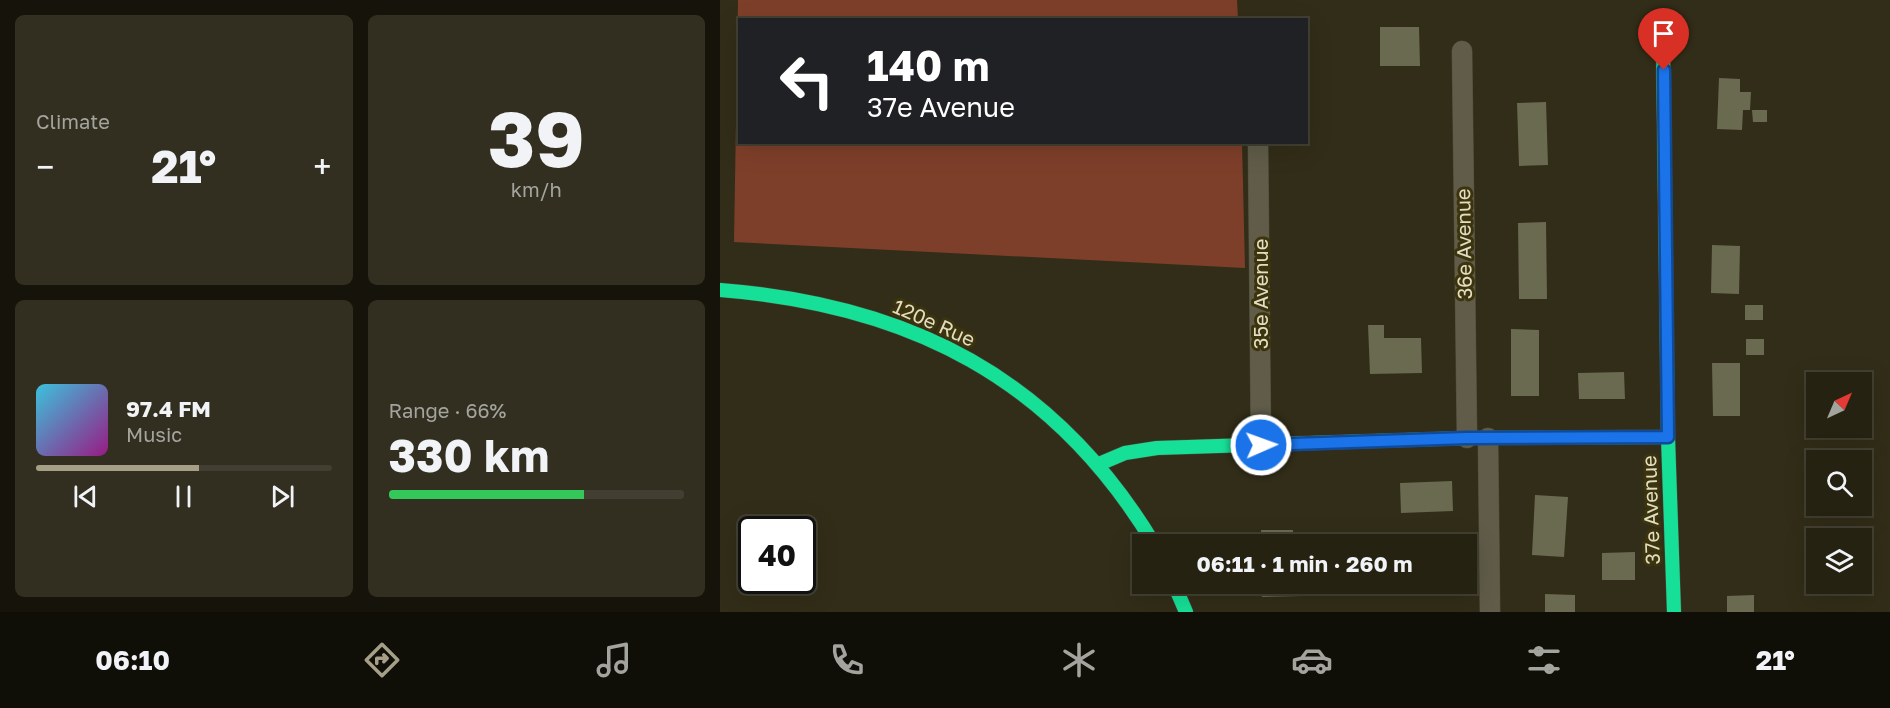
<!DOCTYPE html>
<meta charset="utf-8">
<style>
body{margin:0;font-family:"Golos Text",sans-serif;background:#322f20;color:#f1f3f6;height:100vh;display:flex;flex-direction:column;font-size:22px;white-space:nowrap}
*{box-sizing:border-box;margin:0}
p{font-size:20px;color:#a4a49f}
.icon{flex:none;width:33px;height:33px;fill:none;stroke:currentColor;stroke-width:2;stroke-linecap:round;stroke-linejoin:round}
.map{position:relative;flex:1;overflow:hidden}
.drawer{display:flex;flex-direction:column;gap:15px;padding:15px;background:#15130a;width:720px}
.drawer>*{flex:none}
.hud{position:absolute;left:18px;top:18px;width:570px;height:126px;border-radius:0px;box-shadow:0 6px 24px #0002,0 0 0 2px #423f32;background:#202124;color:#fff;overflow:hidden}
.needle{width:39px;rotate:44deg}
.tools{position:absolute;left:1086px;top:372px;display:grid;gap:12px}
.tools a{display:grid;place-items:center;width:66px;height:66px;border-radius:0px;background:#262212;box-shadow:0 6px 24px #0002,0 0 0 2px #423f32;font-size:30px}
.speed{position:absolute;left:18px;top:516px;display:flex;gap:12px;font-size:30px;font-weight:700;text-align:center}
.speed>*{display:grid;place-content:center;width:78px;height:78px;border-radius:50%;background:#262212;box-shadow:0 6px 24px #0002,0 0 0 2px #423f32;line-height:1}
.speed .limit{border:3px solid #111;border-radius:9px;background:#fff;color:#111}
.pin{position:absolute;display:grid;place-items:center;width:51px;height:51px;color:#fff;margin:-62px -26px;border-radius:50% 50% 50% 0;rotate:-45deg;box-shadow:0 0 6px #0007}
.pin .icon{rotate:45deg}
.me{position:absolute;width:66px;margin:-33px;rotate:88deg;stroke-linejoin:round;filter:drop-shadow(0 0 4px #0008)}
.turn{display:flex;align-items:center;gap:21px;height:126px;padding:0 30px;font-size:27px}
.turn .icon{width:78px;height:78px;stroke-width:2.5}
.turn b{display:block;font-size:42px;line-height:51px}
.big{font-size:45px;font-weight:700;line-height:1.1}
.drawer .tile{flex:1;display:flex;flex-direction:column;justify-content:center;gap:9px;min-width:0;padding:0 21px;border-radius:9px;background:#322f20}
.drawer .dial{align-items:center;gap:0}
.dial b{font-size:78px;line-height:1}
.song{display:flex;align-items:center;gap:18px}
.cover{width:72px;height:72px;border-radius:9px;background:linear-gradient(135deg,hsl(190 70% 55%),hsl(310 70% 35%))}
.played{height:6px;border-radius:3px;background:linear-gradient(90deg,#a59f87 55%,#423f32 55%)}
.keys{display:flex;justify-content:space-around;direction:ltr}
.heat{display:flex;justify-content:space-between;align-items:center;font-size:33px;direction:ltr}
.charge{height:9px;border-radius:4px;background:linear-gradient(90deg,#34c759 66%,#423f32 0)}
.drawer .tiles{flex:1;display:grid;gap:15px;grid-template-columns:repeat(2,1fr)}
.trip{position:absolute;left:412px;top:534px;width:345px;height:60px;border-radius:0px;background:#262212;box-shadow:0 6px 24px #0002,0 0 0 2px #423f32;font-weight:700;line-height:60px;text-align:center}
.menu{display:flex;height:96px;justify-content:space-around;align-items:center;background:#0f0e07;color:#a4a49f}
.menu .icon{width:42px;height:42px}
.menu .selected{color:#a59f87}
.menu b{font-size:27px;color:#f1f3f6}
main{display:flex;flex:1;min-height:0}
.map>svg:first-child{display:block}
.green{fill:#7e3f2a}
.building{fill:#6a6a50}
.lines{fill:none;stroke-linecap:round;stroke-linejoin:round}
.street-casing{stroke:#4d4a38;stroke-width:21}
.fast-casing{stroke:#4d4a38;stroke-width:15}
.street{stroke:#605c49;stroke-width:20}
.fast{stroke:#16e098;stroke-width:14}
.route-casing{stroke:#114b97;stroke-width:15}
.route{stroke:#1a73e8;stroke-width:10}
.labels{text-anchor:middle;stroke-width:6;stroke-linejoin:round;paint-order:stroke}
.street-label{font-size:20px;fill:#e3ddc3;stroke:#3c340d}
</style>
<main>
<section class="drawer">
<div class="tiles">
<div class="tile"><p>Climate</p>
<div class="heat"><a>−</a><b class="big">21°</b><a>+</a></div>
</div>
<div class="tile dial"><b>39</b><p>km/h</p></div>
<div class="tile">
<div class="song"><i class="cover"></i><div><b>97.4 FM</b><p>Music</p></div></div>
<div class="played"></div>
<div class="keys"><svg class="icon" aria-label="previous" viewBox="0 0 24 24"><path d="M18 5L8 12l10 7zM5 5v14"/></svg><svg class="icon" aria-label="pause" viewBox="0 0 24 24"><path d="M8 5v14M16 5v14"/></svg><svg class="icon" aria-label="next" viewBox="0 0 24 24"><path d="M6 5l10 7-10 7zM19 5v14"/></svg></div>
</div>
<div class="tile"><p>Range · 66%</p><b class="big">330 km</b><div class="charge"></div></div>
</div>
</section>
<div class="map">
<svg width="1170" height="612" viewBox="0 0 1170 612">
<rect width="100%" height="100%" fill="#322d18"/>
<path class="green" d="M18,0H517L518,20H20V142L522,143L525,268L14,242Z"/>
<g class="building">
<path d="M660,27H699L700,66H660Z"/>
<path d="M999,78L1020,79V92H1031L1030,110H1023L1022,130L997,129Z"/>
<path d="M826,102L828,165L799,166L797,103Z"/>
<path d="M1032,110H1047V122H1033Z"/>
<path d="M826,222L827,299H799L798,223Z"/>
<path d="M992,245L1020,246L1019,294L991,293Z"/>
<rect x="1025" y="305" width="18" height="15"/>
<path d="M648,325H664V338H701L702,373L650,374Z"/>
<path d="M791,329L819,330V396H791Z"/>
<rect x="1026" y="339" width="18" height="16"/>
<path d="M992,363H1020V416H993Z"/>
<path d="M904,372L905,399H859L858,373Z"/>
<path d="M732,481L733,511L681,513L680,483Z"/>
<path d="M815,495L848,497L844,557L812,555Z"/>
<path d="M541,530H573V544H542Z"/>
<path d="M915,552V580H882V553Z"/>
<path d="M542,584H582V596L542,597Z"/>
<path d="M825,594L855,595V612H825Z"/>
<path d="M1034,595V612H1007V596Z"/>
</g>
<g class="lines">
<defs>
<g id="street">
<path d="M742,51L747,438"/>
<path d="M538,142L541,445"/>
<path d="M768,438L770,612"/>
</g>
<g id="fast">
<path d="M943,47L948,437L954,612"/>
<path d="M0,290C190,305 334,378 434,544"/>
<path d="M379,464L405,453L437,448L747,438L948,437"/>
<path d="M454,584L466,612"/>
</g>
</defs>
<use href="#street" class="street-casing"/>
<use href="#fast" class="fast-casing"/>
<use href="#street" class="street"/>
<use href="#fast" class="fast"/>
</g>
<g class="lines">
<defs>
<path id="route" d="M541,445L747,438L948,437L944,70"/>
</defs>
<use href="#route" class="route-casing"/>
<use href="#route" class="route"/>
</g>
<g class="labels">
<g class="street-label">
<text transform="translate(744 244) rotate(-91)" y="7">36e Avenue</text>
<text transform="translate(541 294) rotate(-90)" y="7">35e Avenue</text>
<text transform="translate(214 323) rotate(24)" y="7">120e Rue</text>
<text transform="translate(931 510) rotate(-92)" y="7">37e Avenue</text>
</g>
</g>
</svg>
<div class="tools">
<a><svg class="needle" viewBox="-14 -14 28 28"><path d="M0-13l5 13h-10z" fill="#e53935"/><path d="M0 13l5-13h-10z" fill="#a4a49f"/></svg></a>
<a><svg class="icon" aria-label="search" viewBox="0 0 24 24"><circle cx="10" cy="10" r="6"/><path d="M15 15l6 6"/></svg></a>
<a><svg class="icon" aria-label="layers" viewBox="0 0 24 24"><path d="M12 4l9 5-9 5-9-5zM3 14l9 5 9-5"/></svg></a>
</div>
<div class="speed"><div class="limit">40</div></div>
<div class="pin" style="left:944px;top:70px;background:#d93025"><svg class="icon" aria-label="arrive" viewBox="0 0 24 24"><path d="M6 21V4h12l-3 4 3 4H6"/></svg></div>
<svg class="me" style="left:541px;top:445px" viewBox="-20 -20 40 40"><circle r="17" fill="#1a73e8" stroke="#fff" stroke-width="3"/><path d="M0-11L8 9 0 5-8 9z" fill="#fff"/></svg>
<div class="trip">06:11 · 1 min · 260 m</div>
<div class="hud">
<div class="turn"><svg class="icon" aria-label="left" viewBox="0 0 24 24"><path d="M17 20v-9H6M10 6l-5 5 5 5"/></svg><div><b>140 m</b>37e Avenue</div></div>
</div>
</div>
</main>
<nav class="menu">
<b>06:10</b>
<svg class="icon selected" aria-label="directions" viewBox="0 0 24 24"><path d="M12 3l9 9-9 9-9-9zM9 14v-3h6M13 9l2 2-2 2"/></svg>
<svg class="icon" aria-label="music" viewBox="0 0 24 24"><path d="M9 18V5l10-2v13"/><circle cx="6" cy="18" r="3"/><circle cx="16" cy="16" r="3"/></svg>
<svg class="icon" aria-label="phone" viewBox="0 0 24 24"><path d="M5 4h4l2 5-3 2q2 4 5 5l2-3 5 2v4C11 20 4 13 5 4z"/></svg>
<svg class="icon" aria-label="climate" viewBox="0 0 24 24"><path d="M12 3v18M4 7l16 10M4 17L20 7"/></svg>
<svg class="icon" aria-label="car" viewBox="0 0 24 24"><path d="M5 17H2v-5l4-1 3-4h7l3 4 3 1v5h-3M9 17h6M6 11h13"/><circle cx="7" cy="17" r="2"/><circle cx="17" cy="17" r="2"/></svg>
<svg class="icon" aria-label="filters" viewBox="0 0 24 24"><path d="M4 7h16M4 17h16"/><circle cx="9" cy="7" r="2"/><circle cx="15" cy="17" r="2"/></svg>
<b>21°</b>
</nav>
